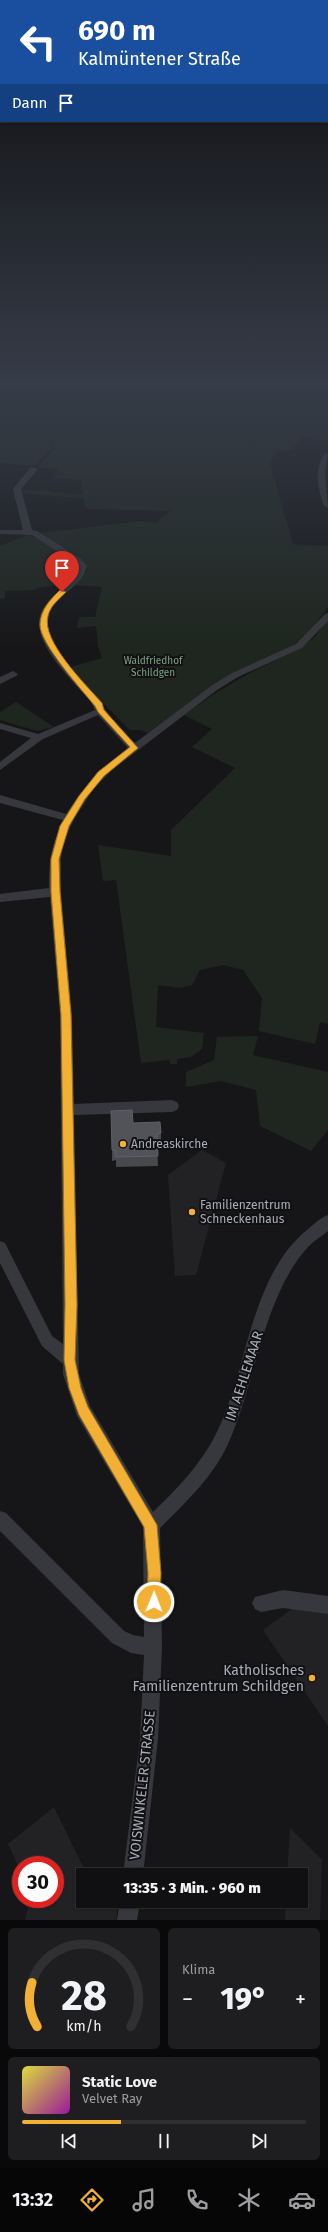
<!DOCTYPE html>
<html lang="de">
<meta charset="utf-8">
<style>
body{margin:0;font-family:"Fira Sans",sans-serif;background:#1e1e20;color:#f1f3f6;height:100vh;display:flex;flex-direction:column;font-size:15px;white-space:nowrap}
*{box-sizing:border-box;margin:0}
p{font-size:13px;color:#9c9d9f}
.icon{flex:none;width:22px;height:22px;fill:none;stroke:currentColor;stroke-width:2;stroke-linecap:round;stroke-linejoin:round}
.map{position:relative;height:1920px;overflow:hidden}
.drawer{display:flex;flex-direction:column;gap:8px;padding:8px;background:#09090a;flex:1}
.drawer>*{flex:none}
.top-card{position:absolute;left:0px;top:0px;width:328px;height:122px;box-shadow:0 1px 3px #0004,0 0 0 1px #303032;background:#1a4fa0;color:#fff;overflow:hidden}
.speed{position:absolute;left:12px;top:1856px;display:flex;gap:8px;font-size:20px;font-weight:700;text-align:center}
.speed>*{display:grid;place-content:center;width:52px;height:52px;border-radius:50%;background:#101012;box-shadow:0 1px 3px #0004,0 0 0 1px #303032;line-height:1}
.speed .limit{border:6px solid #d22;background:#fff;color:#111}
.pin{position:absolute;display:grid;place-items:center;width:34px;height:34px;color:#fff;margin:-41px -17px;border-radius:50% 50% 50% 0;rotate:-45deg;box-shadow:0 0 4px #0007}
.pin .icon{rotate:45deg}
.me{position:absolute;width:44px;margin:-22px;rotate:1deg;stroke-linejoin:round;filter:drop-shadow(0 0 3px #0008)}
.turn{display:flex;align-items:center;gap:14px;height:84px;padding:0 12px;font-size:18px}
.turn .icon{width:52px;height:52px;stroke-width:2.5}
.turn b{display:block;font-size:28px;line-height:34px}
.then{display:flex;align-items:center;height:38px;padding:0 12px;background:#0003;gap:8px;font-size:15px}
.big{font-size:30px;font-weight:800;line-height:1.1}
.drawer .card{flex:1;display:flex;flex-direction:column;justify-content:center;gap:6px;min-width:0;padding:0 14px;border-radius:6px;background:#1e1e20}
.drawer .dial{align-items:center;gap:0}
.dial svg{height:104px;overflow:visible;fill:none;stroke:#303032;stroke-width:7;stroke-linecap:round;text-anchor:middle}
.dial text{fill:#f1f3f6;stroke:none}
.song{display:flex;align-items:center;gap:12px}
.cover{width:48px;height:48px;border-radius:6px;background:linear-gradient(135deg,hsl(60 70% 55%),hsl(300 70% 35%))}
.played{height:4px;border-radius:2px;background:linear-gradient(90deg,#f2b134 35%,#303032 35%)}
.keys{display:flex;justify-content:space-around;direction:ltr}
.heat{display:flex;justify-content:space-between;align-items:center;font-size:22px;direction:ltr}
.drawer .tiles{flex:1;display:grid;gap:8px;grid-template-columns:1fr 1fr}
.card:last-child{grid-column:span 2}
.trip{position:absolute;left:76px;top:1868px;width:232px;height:40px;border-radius:0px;background:#101012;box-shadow:0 1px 3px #0004,0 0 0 1px #303032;font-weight:800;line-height:40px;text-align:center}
.tab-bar{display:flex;height:64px;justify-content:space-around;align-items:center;background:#060607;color:#9c9d9f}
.tab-bar .icon{width:28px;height:28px}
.tab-bar .current{color:#f2b134}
.tab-bar b{font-size:18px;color:#f1f3f6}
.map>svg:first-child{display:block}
.built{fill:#222225}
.green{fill:#1e261f}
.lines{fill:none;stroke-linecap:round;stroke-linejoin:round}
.minor{fill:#37383d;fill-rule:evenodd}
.wall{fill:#47494d}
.building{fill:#525359;stroke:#5f6168}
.route{fill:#f2b134;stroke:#9d7322}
.poi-dot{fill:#f2b134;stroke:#111113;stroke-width:1.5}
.labels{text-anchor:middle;stroke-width:4;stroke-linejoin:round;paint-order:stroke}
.far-park-label{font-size:10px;fill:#7fa381;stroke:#111113}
.poi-label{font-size:12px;fill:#a8adb8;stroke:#111113;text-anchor:start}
.near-street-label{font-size:14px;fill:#a8adb8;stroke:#111113}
.near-poi-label{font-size:14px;fill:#a8adb8;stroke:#111113;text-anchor:end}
</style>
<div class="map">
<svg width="328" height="1920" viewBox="0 0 328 1920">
<rect width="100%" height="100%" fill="#161618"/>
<g class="built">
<path d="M202,1150L226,1163L196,1275L175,1276L168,1175Z"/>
<path d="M292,1609L328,1613V1726L263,1630Z"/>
<path d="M54,1807L87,1875H83V1901H119L116,1920H25L30,1899H55V1865H21V1872L8,1844Z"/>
<path d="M290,1828L322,1860L320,1920H285L286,1901H301V1875H287Z"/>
</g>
<g class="green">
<path d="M0,382H328V442L303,436L292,450H277L270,464L293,544L328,546V607L308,634L292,646L207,690L148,733L140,730H130L80,680L71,667L102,658L98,646L96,626L77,628L79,617H95L102,587L73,585L87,571L86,566L38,533L141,521L157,523L161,518L171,511L86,509L83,498L20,493L19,489L83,495L81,480L54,479L58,469L38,467L55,448L44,422L54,448H52L35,466L0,463Z"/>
<path d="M27,535L37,538L74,561L77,565V573L66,584L36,588L35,590L5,591V598L0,599V546Z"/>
<path d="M328,619V1024L320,1022L315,1044L259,1031L262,998L243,970L223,965L200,970L192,985L180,988L158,985L156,1027L204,1033L202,1049L191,1057L177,1059V1064H170L169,1060L141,1063L116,880L103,881L98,845L171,856V830L235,768L192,747L212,729L184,715L214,694L246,675L299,649L315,637Z"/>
<path d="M16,702L54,727L37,731L0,720V712Z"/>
<path d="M258,1036L253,1055L328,1072V1130L311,1151L260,1126L256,1090L221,1081L186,1087V1072L214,1060L217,1037Z"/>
</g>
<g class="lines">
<g class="minor">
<path d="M325,453H328L325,473L328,508L324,506C318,488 313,470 325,453Z"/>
<path d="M31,467L38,469L21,489L32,530L37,531L80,558L87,566C82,588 57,593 49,613C39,640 80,677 96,696C100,700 102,706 106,711C114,722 125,732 135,743L211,686L232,673L296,644L325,614L328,613V621L302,648L238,677L217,690L112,770L94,788L74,819L63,843L61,859V892L72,1015L74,1104L172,1100L177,1102L179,1106L177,1110L172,1112L74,1115L79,1374L90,1406L153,1512C177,1489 201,1464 216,1434C248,1370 249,1277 308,1229C314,1224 320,1218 328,1215V1231C322,1236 315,1240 309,1246C263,1295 256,1383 228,1444C213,1477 185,1503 160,1528L162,1647L158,1739L143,1875H123L140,1739L144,1655L131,1653L112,1643L0,1531V1511L6,1513L124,1631L133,1635L144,1637L143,1527L77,1416L63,1374V1364L42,1346L0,1263V1241L5,1243L52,1336L63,1344L60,1015L50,897L0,902V894L49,888C49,859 51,847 63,820L0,803V795L66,814C87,783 99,770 128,748L98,715L43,739L0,770V762L31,738L0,729V723L38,734L95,710L91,702C74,682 39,650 39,623C39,613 45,605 51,599C61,588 75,581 79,566L32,535L0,534V530H23L13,489Z"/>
<path d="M13,671L18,674L16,676L0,684V677Z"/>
<path d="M283,1590L328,1596V1614L283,1608L261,1612L255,1609L252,1603L255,1597Z"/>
<path d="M120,1901H140L137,1920H117Z"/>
</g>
</g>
<path class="wall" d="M133,1123L161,1133V1144H157L158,1166L116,1167V1160L112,1161V1150Z"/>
<path class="building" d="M132,1110L133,1123L160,1122L161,1133L157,1134L158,1156L115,1157V1150H112L111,1111Z"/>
<linearGradient id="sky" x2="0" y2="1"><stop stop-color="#0c0c0d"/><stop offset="0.59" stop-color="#363c48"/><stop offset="1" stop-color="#363c48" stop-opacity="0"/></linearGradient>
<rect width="328" height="651" fill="url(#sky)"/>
<path class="route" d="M60,590L66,592C59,599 50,606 48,616C41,641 86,685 102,703L104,710L138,748L104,776L85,799L69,826L59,859L60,892L71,1015L77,1305L75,1360L81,1388L88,1407L157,1525L161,1573L160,1602L158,1607L154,1609L149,1607L147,1602L148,1573L144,1527L79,1415L69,1388L64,1360L65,1305L61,1015L51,892V859L60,826L79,796L98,772L130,747L98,712L95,706C82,690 39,643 40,624C41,609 50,600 60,590Z"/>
<g class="poi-dot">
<circle cx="123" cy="1144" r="4"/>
<circle cx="192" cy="1212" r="4"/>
<circle cx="312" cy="1678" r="4"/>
</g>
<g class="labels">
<g class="far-park-label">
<text x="153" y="664">Waldfriedhof<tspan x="153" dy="12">Schildgen</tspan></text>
</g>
<g class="poi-label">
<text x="131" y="1148">Andreaskirche</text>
<text x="200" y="1209">Familienzentrum<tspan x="200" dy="14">Schneckenhaus</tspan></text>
</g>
<g class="near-street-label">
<text transform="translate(244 1376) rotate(-72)" y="5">IM AEHLEMAAR</text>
<text transform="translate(142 1785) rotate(-84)" y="5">VOISWINKELER STRASSE</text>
</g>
<g class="near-poi-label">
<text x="304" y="1675">Katholisches<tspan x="304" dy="16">Familienzentrum Schildgen</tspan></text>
</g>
</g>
</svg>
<div class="speed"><div class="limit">30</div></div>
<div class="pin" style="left:62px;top:592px;background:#d93025"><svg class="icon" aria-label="arrive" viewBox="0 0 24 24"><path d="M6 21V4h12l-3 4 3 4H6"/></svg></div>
<svg class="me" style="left:154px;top:1602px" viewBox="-20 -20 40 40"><circle r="17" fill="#f2b134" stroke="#fff" stroke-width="3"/><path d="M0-11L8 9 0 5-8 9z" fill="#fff"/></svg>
<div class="trip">13:35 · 3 Min. · 960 m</div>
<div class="top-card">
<div class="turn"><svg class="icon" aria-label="left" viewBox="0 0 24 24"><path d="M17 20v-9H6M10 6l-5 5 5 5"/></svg><div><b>690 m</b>Kalmüntener Straße</div></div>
<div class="then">Dann<svg class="icon" aria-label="arrive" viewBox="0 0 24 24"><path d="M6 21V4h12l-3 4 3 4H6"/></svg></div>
</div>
</div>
<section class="drawer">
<div class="tiles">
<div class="card dial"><svg viewBox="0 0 100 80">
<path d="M14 69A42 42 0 1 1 86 69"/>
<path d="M14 69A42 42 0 0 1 10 35" stroke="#f2b134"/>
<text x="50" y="56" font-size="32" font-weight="700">28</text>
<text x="50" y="72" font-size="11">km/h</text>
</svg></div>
<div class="card"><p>Klima</p>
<div class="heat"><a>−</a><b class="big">19°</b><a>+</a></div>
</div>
<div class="card">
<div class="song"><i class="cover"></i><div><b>Static Love</b><p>Velvet Ray</p></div></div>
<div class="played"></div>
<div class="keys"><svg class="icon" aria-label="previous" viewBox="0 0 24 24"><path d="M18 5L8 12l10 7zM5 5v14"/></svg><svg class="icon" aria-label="pause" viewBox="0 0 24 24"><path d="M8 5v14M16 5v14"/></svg><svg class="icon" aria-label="next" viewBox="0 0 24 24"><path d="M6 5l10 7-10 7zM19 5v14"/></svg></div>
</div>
</div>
</section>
<nav class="tab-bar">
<b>13:32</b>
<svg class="icon current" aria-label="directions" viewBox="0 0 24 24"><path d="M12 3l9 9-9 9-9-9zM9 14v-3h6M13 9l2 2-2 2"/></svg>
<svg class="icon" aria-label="music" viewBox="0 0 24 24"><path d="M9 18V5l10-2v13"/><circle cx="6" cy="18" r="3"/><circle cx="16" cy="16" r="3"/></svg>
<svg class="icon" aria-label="phone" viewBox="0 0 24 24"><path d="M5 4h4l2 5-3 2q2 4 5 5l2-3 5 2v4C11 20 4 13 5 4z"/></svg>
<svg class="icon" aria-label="climate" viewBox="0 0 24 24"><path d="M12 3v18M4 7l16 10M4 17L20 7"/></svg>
<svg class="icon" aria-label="car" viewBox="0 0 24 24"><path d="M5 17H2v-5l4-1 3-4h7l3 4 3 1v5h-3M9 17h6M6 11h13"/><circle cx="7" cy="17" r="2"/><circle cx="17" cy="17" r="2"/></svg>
</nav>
